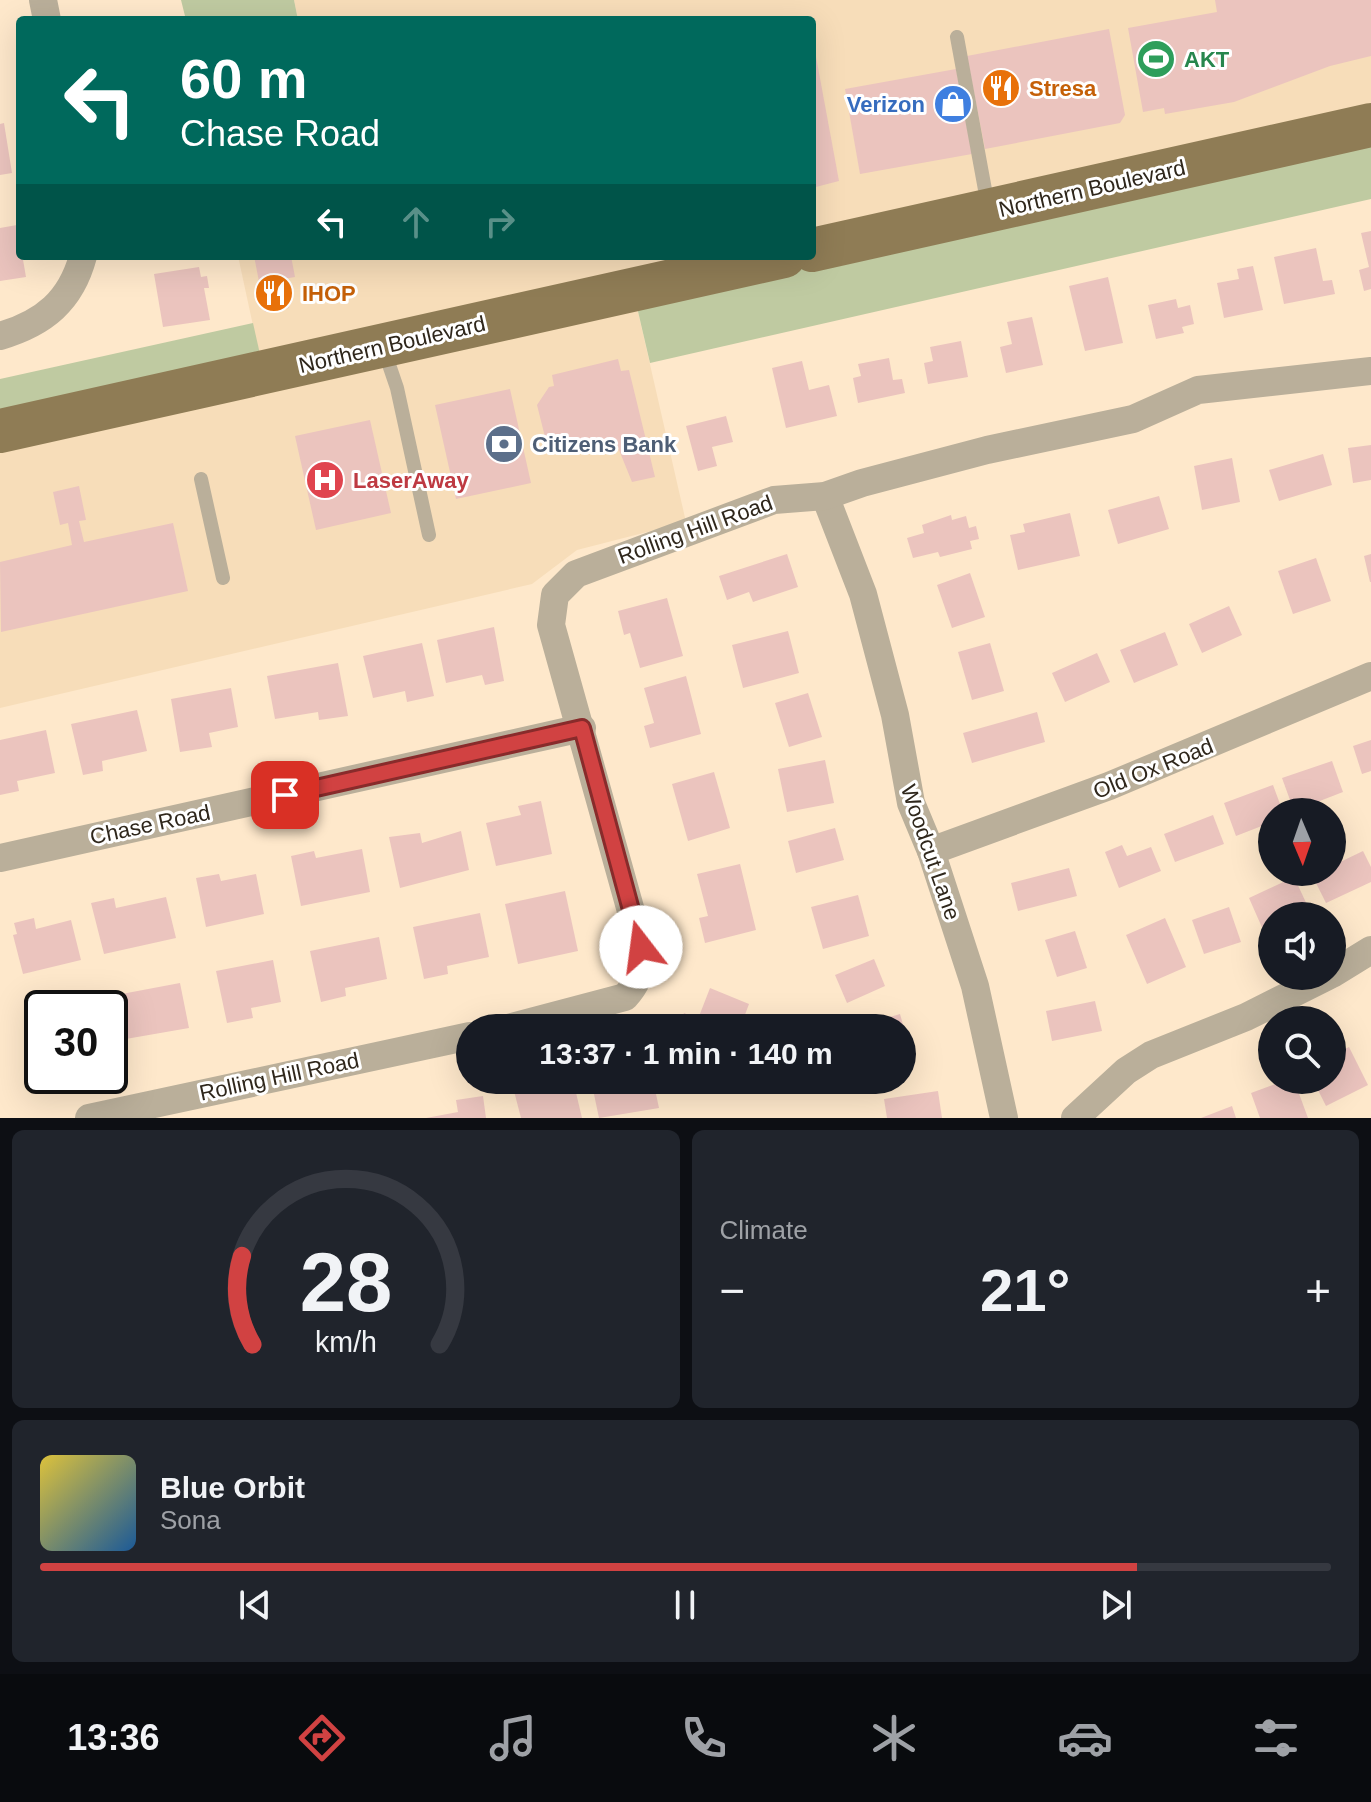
<!DOCTYPE html>
<meta charset="utf-8">
<style>
body{margin:0;font-family:Arial,sans-serif;background:#20242c;color:#f1f3f6;height:100vh;display:flex;flex-direction:column;font-size:30px;white-space:nowrap}
*{box-sizing:border-box;margin:0}
p{font-size:26px;color:#9ea1a6}
.icon{flex:none;width:44px;height:44px;fill:none;stroke:currentColor;stroke-width:2;stroke-linecap:round;stroke-linejoin:round}
.map{position:relative;height:1118px;overflow:hidden}
.sheet{display:flex;flex-direction:column;gap:12px;padding:12px;background:#0d0f14;flex:1}
.sheet>*{flex:none}
.top-card{position:absolute;left:16px;top:16px;width:800px;height:244px;border-radius:8px;box-shadow:0 8px 32px #0002;background:#00695c;color:#fff;overflow:hidden}
.needle{width:52px;rotate:178deg}
.tools{position:absolute;left:1258px;top:798px;display:grid;gap:16px}
.tools a{display:grid;place-items:center;width:88px;height:88px;border-radius:50%;background:#171b24;box-shadow:0 8px 32px #0002;font-size:40px}
.speed{position:absolute;left:24px;top:990px;display:flex;gap:16px;font-size:40px;font-weight:700;text-align:center}
.speed>*{display:grid;place-content:center;width:104px;height:104px;border-radius:50%;background:#171b24;box-shadow:0 8px 32px #0002;line-height:1}
.speed .limit{border:4px solid #111;border-radius:12px;background:#fff;color:#111}
.pin{position:absolute;display:grid;place-items:center;width:68px;height:68px;color:#fff;margin:-34px;border-radius:16px;box-shadow:0 4px 12px #0006}
.me{position:absolute;width:88px;margin:-44px;rotate:345deg;stroke-linejoin:round;filter:drop-shadow(0 0 6px #0008)}
.turn{display:flex;align-items:center;gap:28px;height:168px;padding:0 32px;font-size:36px}
.turn .icon{width:104px;height:104px;stroke-width:2.5}
.turn b{display:block;font-size:56px;line-height:68px}
.lanes{display:flex;align-items:center;height:76px;padding:0 32px;background:#0003;justify-content:center;gap:40px;direction:ltr}
.lanes .off{opacity:.35}
.big{font-size:60px;font-weight:800;line-height:1.1}
.sheet .tile{flex:1;display:flex;flex-direction:column;justify-content:center;gap:12px;min-width:0;padding:0 28px;border-radius:12px;background:#20242c}
.sheet .dial{align-items:center;gap:0}
.dial svg{height:208px;overflow:visible;fill:none;stroke:#363941;stroke-width:7;stroke-linecap:round;text-anchor:middle}
.dial text{fill:#f1f3f6;stroke:none}
.song{display:flex;align-items:center;gap:24px}
.cover{width:96px;height:96px;border-radius:12px;background:linear-gradient(135deg,hsl(50 70% 55%),hsl(210 70% 35%))}
.played{height:8px;border-radius:4px;background:linear-gradient(90deg,#d14242 85%,#363941 85%)}
.keys{display:flex;justify-content:space-around;direction:ltr}
.heat{display:flex;justify-content:space-between;align-items:center;font-size:44px;direction:ltr}
.sheet .tiles{flex:1;display:grid;gap:12px;grid-template-columns:1fr 1fr}
.tile:last-child{grid-column:span 2}
.trip{position:absolute;left:456px;top:1014px;width:460px;height:80px;border-radius:40px;background:#171b24;box-shadow:0 8px 32px #0002;font-weight:800;line-height:80px;text-align:center}
.tabs{display:flex;height:128px;justify-content:space-around;align-items:center;background:#090b0e;color:#9ea1a6}
.tabs .icon{width:56px;height:56px}
.tabs .active{color:#d14242}
.tabs b{font-size:36px;color:#f1f3f6}
.map>svg:first-child{display:block}
.built{fill:#f7ddb9}
.green{fill:#bfcaa1}
.building{fill:#ebc4be}
.lines{fill:none;stroke-linecap:round;stroke-linejoin:round}
.service{stroke:#baaf9a;stroke-width:14}
.minor{stroke:#baaf9a;stroke-width:28}
.primary{stroke:#8f7c55;stroke-width:44}
.route-casing{stroke:#882b2b;stroke-width:20}
.route{stroke:#d14242;stroke-width:14}
.labels{text-anchor:middle;stroke-width:6;stroke-linejoin:round;paint-order:stroke}
.leisure-label{font-size:22px;font-weight:bold;fill:#27864d;stroke:#fff;text-anchor:start}
.food-label{font-size:22px;font-weight:bold;fill:#c56008;stroke:#fff;text-anchor:start}
.shop-label{font-size:22px;font-weight:bold;fill:#366cbe;stroke:#fff;text-anchor:end}
.street-label{font-size:22px;fill:#2f271c;stroke:#fff}
.service-label{font-size:22px;font-weight:bold;fill:#4e5e75;stroke:#fff;text-anchor:start}
.health-label{font-size:22px;font-weight:bold;fill:#be3a42;stroke:#fff;text-anchor:start}
</style>
<div class="map">
<svg width="1371" height="1118" viewBox="0 0 1371 1118">
<rect width="100%" height="100%" fill="#fee8cb"/>
<g class="built">
<path d="M294,0H1371V125L812,250V20H298Z"/>
<path d="M238,256H785L633,290L686,522L577,550L532,584L0,708V431L263,372Z"/>
</g>
<g class="green">
<path d="M181,0H294L298,20H186Z"/>
<path d="M1371,126V199L650,363L633,290Z"/>
<path d="M253,323L264,372L0,431V379Z"/>
</g>
<g class="building">
<path d="M1215,0H1371V56L1330,66L1234,102L1165,114L1164,108L1143,112L1128,28L1217,12Z"/>
<path d="M1109,29L1125,115L1120,123L985,149L967,56Z"/>
<path d="M812,35L839,181L812,188Z"/>
<path d="M956,69L972,154L860,174L845,89Z"/>
<path d="M4,123L12,173L0,175V124Z"/>
<path d="M17,225L26,277L0,281V228Z"/>
<path d="M1371,231V289L1364,291L1359,270L1369,267L1361,233Z"/>
<path d="M1316,248L1323,281L1332,280L1335,294L1284,304L1274,257Z"/>
<path d="M254,256H291L295,277L283,279L289,308L265,312Z"/>
<path d="M1253,266L1263,310L1224,318L1217,283L1239,279L1237,269Z"/>
<path d="M199,267L201,277L207,276L209,288H204L210,320L163,327L154,274Z"/>
<path d="M1108,277L1123,343L1085,351L1069,286Z"/>
<path d="M1176,299L1178,308L1190,305L1194,324L1182,327L1184,333L1156,339L1148,305Z"/>
<path d="M1032,317L1043,365L1006,373L1000,347L1012,344L1007,322Z"/>
<path d="M961,341L968,377L928,384L924,363L933,361L930,347Z"/>
<path d="M889,358L893,380L902,379L905,393L858,403L853,378L861,376L858,364Z"/>
<path d="M618,359L621,371L629,370L655,477L632,482L617,445L595,450L593,442L549,453L537,405L549,387L554,386L552,375Z"/>
<path d="M802,361L809,390L829,385L837,416L786,428L772,368Z"/>
<path d="M510,389L531,483L456,499L435,405Z"/>
<path d="M726,416L733,442L712,447L717,466L698,471L686,426Z"/>
<path d="M370,420L391,513L316,530L295,436Z"/>
<path d="M1371,445V480L1353,483L1348,448Z"/>
<path d="M1323,454L1332,485L1279,501L1269,470Z"/>
<path d="M1232,458L1240,502L1202,510L1194,466Z"/>
<path d="M79,486L86,520L79,521L84,542L173,523L188,591L1,632L0,562L72,545L68,523L60,525L53,492Z"/>
<path d="M1159,496L1169,529L1118,544L1108,510Z"/>
<path d="M1070,513L1080,556L1018,570L1010,535L1025,532L1023,524Z"/>
<path d="M951,515L952,520L966,516L969,528L976,526L979,539L970,541L972,549L940,557L938,552L913,558L907,538L924,533L922,525Z"/>
<path d="M787,554L798,587L753,602L749,592L727,600L719,576Z"/>
<path d="M1371,554V582H1370L1364,556Z"/>
<path d="M1316,558L1331,601L1293,614L1278,571Z"/>
<path d="M970,573L985,617L952,628L937,585Z"/>
<path d="M667,598L683,656L640,668L630,633L624,635L618,611Z"/>
<path d="M1229,606L1242,635L1202,653L1189,624Z"/>
<path d="M494,627L504,681L485,685L482,675L446,683L437,640Z"/>
<path d="M788,631L799,673L743,688L732,645Z"/>
<path d="M1165,632L1178,665L1134,683L1120,650Z"/>
<path d="M422,643L434,696L407,702L405,691L373,698L363,656Z"/>
<path d="M990,643L1004,691L972,700L958,652Z"/>
<path d="M1097,653L1110,682L1065,702L1052,673Z"/>
<path d="M338,663L348,716L319,720L318,712L275,719L267,676Z"/>
<path d="M686,676L701,734L650,748L644,726L654,723L644,688Z"/>
<path d="M231,688L238,727L209,733L212,747L180,752L171,699Z"/>
<path d="M808,693L822,737L789,747L775,703Z"/>
<path d="M137,710L147,751L102,761L103,771L83,775L71,724Z"/>
<path d="M1037,712L1045,742L972,763L963,733Z"/>
<path d="M46,730L55,773L17,781L19,791L0,795V740Z"/>
<path d="M1371,740V771L1362,774L1353,746Z"/>
<path d="M825,760L834,803L787,812L778,769Z"/>
<path d="M1332,761L1343,792L1294,811L1282,778Z"/>
<path d="M714,772L730,828L688,841L672,784Z"/>
<path d="M1273,785L1283,812H1272V822L1236,836L1224,803Z"/>
<path d="M541,801L552,854L496,866L486,823L521,815L518,806Z"/>
<path d="M1213,815L1224,844L1175,862L1164,834Z"/>
<path d="M835,828L844,860L796,873L788,841Z"/>
<path d="M461,831L469,870L400,888L389,837L420,833L422,843Z"/>
<path d="M1122,845L1127,856L1151,847L1161,871L1119,888L1105,852Z"/>
<path d="M362,849L370,892L301,906L291,856L314,851L316,858Z"/>
<path d="M1363,851L1371,867V882L1326,903L1312,875L1332,872V866Z"/>
<path d="M740,864L756,930L705,943L699,918L708,916L697,874Z"/>
<path d="M1069,868L1077,896L1018,911L1011,883Z"/>
<path d="M219,874L221,881L256,874L264,914L206,927L196,878Z"/>
<path d="M1294,877L1310,911L1299,916H1272V928L1264,932L1249,898Z"/>
<path d="M565,891L578,951L518,964L505,904Z"/>
<path d="M858,895L869,936L823,949L811,907Z"/>
<path d="M166,897L176,938L104,954L91,903L114,898L116,908Z"/>
<path d="M1229,907L1241,942L1204,954L1192,920Z"/>
<path d="M480,913L489,957L447,966L448,974L424,979L413,927Z"/>
<path d="M34,918L36,929L71,920L81,960L23,974L13,935L17,934L14,923Z"/>
<path d="M1165,918L1186,967L1147,984L1126,935Z"/>
<path d="M1075,931L1087,968L1057,977L1045,940Z"/>
<path d="M379,937L387,979L345,988L346,996L321,1002L310,951Z"/>
<path d="M874,959L885,986L847,1003L835,975Z"/>
<path d="M273,960L281,1002L251,1008L253,1018L227,1023L216,971Z"/>
<path d="M180,983L189,1028L120,1040L111,996Z"/>
<path d="M710,988L749,1004L740,1028H678L684,1013L698,1019Z"/>
<path d="M1095,1001L1102,1031L1052,1041L1046,1011Z"/>
<path d="M900,1014L914,1063L902,1067V1028H867L866,1024Z"/>
<path d="M1349,1047L1368,1085L1326,1106L1313,1080H1332V1055Z"/>
<path d="M562,1080H573L582,1118H521L514,1091Z"/>
<path d="M591,1080H653L659,1108L599,1118Z"/>
<path d="M1286,1080H1294L1308,1118H1260L1251,1093Z"/>
<path d="M938,1091L942,1118H887L884,1099Z"/>
<path d="M483,1096L486,1118H426L458,1112L456,1100Z"/>
<path d="M1232,1106L1236,1118H1201Z"/>
</g>
<g class="lines">
<g class="service">
<path d="M957,37L988,206"/>
<path d="M384,350L397,388L429,535"/>
<path d="M201,479L223,578"/>
</g>
<g class="minor">
<path d="M43,0L47,20"/>
<path d="M0,336C44,323 71,301 83,256"/>
<path d="M825,496L863,594L895,715L911,803L931,851L975,986L1004,1118"/>
<path d="M931,851L1109,786L1371,676"/>
<path d="M0,858L582,728"/>
<path d="M1332,974L1371,950"/>
<path d="M508,1028L625,997C639,982 644,967 641,947L551,625L555,595L576,574L774,500L825,496L862,483L987,450L1133,419L1198,390L1371,371"/>
<path d="M89,1118L470,1036"/>
<path d="M1075,1118L1126,1071L1151,1055L1246,1017L1328,976"/>
</g>
<g class="primary">
<path d="M812,250L1371,125"/>
<path d="M0,431L784,256"/>
</g>
</g>
<g class="lines">
<defs>
<path id="route" d="M285,795L582,728L641,947"/>
</defs>
<use href="#route" class="route-casing"/>
<use href="#route" class="route"/>
</g>
<defs>
<symbol id="stadium-disc" viewBox="-11 -11 22 22"><circle r="9.5" fill="#2e9e5b" stroke="#fff"/><path d="M0-5a6.5 5 0 1 0 0 10a6.5 5 0 1 0 0-10ZM-3.5-1.8h7v3.6h-7Z" fill="#fff"/></symbol>
<symbol id="restaurant-disc" viewBox="-11 -11 22 22"><circle r="9.5" fill="#e8710a" stroke="#fff"/><path d="M-5-6h1v4h1v-4h1v4h1v-4h1v5L-1.5 .5V6h-2V.5L-5-1ZM5-6V6H3V1.5H1.5Q1.5-4 5-6Z" fill="#fff"/></symbol>
<symbol id="shop-disc" viewBox="-11 -11 22 22"><circle r="9.5" fill="#3f7fe0" stroke="#fff"/><path d="M-5-2.5h2.3a2.7 3.5 0 0 1 5.4 0H5L5.5 6h-11ZM-1.5-2.5h3a1.5 2.3 0 0 0-3 0Z" fill="#fff"/></symbol>
<symbol id="bank-disc" viewBox="-11 -11 22 22"><circle r="9.5" fill="#5c6f8a" stroke="#fff"/><path d="M-6-4H6V4H-6ZM0-2.3a2.3 2.3 0 1 0 0 4.6a2.3 2.3 0 1 0 0-4.6Z" fill="#fff"/></symbol>
<symbol id="hospital-disc" viewBox="-11 -11 22 22"><circle r="9.5" fill="#e0444e" stroke="#fff"/><path d="M-5-5h3v3.5h4V-5h3V5h-3V1.5h-4V5h-3Z" fill="#fff"/></symbol>
</defs>
<g fill-rule="evenodd">
<use href="#stadium-disc" x="1134" y="37" width="44" height="44"/>
<use href="#restaurant-disc" x="979" y="66" width="44" height="44"/>
<use href="#shop-disc" x="931" y="82" width="44" height="44"/>
<use href="#restaurant-disc" x="252" y="271" width="44" height="44"/>
<use href="#bank-disc" x="482" y="422" width="44" height="44"/>
<use href="#hospital-disc" x="303" y="458" width="44" height="44"/>
</g>
<g class="labels">
<g class="leisure-label">
<text x="1184" y="67">AKT</text>
</g>
<g class="food-label">
<text x="1029" y="96">Stresa</text>
<text x="302" y="301">IHOP</text>
</g>
<g class="shop-label">
<text x="925" y="112">Verizon</text>
</g>
<g class="street-label">
<text transform="translate(1092 188) rotate(-13)" y="8">Northern Boulevard</text>
<text transform="translate(392 344) rotate(-13)" y="8">Northern Boulevard</text>
<text transform="translate(695 529) rotate(-20)" y="8">Rolling Hill Road</text>
<text transform="translate(1153 768) rotate(-22)" y="8">Old Ox Road</text>
<text transform="translate(150 824) rotate(-12)" y="8">Chase Road</text>
<text transform="translate(931 852) rotate(71)" y="8">Woodcut Lane</text>
<text transform="translate(279 1076) rotate(-12)" y="8">Rolling Hill Road</text>
</g>
<g class="service-label">
<text x="532" y="452">Citizens Bank</text>
</g>
<g class="health-label">
<text x="353" y="488">LaserAway</text>
</g>
</g>
</svg>
<div class="tools">
<a><svg class="needle" viewBox="-14 -14 28 28"><path d="M0-13l5 13h-10z" fill="#e53935"/><path d="M0 13l5-13h-10z" fill="#9ea1a6"/></svg></a>
<a><svg class="icon" aria-label="sound" viewBox="0 0 24 24"><path d="M4 9h4l5-4v14l-5-4H4zM17 9q2 3 0 6"/></svg></a>
<a><svg class="icon" aria-label="search" viewBox="0 0 24 24"><circle cx="10" cy="10" r="6"/><path d="M15 15l6 6"/></svg></a>
</div>
<div class="speed"><div class="limit">30</div></div>
<div class="pin" style="left:285px;top:795px;background:#d93025"><svg class="icon" aria-label="arrive" viewBox="0 0 24 24"><path d="M6 21V4h12l-3 4 3 4H6"/></svg></div>
<svg class="me" style="left:641px;top:947px" viewBox="-20 -20 40 40"><circle r="19" fill="#fff"/><path d="M0-13L10 11 0 6-10 11z" fill="#d14242"/></svg>
<div class="trip">13:37 · 1 min · 140 m</div>
<div class="top-card">
<div class="turn"><svg class="icon" aria-label="left" viewBox="0 0 24 24"><path d="M17 20v-9H6M10 6l-5 5 5 5"/></svg><div><b>60 m</b>Chase Road</div></div>
<div class="lanes"><svg class="icon" aria-label="left" viewBox="0 0 24 24"><path d="M17 20v-9H6M10 6l-5 5 5 5"/></svg><svg class="icon off" aria-label="ahead" viewBox="0 0 24 24"><path d="M12 20V5M6 11l6-6 6 6"/></svg><svg class="icon off" aria-label="right" viewBox="0 0 24 24"><path d="M7 20v-9h11M14 6l5 5-5 5"/></svg></div>
</div>
</div>
<section class="sheet">
<div class="tiles">
<div class="tile dial"><svg viewBox="0 0 100 80">
<path d="M14 69A42 42 0 1 1 86 69"/>
<path d="M14 69A42 42 0 0 1 10 35" stroke="#d14242"/>
<text x="50" y="56" font-size="32" font-weight="700">28</text>
<text x="50" y="72" font-size="11">km/h</text>
</svg></div>
<div class="tile"><p>Climate</p>
<div class="heat"><a>−</a><b class="big">21°</b><a>+</a></div>
</div>
<div class="tile">
<div class="song"><i class="cover"></i><div><b>Blue Orbit</b><p>Sona</p></div></div>
<div class="played"></div>
<div class="keys"><svg class="icon" aria-label="previous" viewBox="0 0 24 24"><path d="M18 5L8 12l10 7zM5 5v14"/></svg><svg class="icon" aria-label="pause" viewBox="0 0 24 24"><path d="M8 5v14M16 5v14"/></svg><svg class="icon" aria-label="next" viewBox="0 0 24 24"><path d="M6 5l10 7-10 7zM19 5v14"/></svg></div>
</div>
</div>
</section>
<nav class="tabs">
<b>13:36</b>
<svg class="icon active" aria-label="directions" viewBox="0 0 24 24"><path d="M12 3l9 9-9 9-9-9zM9 14v-3h6M13 9l2 2-2 2"/></svg>
<svg class="icon" aria-label="music" viewBox="0 0 24 24"><path d="M9 18V5l10-2v13"/><circle cx="6" cy="18" r="3"/><circle cx="16" cy="16" r="3"/></svg>
<svg class="icon" aria-label="phone" viewBox="0 0 24 24"><path d="M5 4h4l2 5-3 2q2 4 5 5l2-3 5 2v4C11 20 4 13 5 4z"/></svg>
<svg class="icon" aria-label="climate" viewBox="0 0 24 24"><path d="M12 3v18M4 7l16 10M4 17L20 7"/></svg>
<svg class="icon" aria-label="car" viewBox="0 0 24 24"><path d="M5 17H2v-5l4-1 3-4h7l3 4 3 1v5h-3M9 17h6M6 11h13"/><circle cx="7" cy="17" r="2"/><circle cx="17" cy="17" r="2"/></svg>
<svg class="icon" aria-label="filters" viewBox="0 0 24 24"><path d="M4 7h16M4 17h16"/><circle cx="9" cy="7" r="2"/><circle cx="15" cy="17" r="2"/></svg>
</nav>
